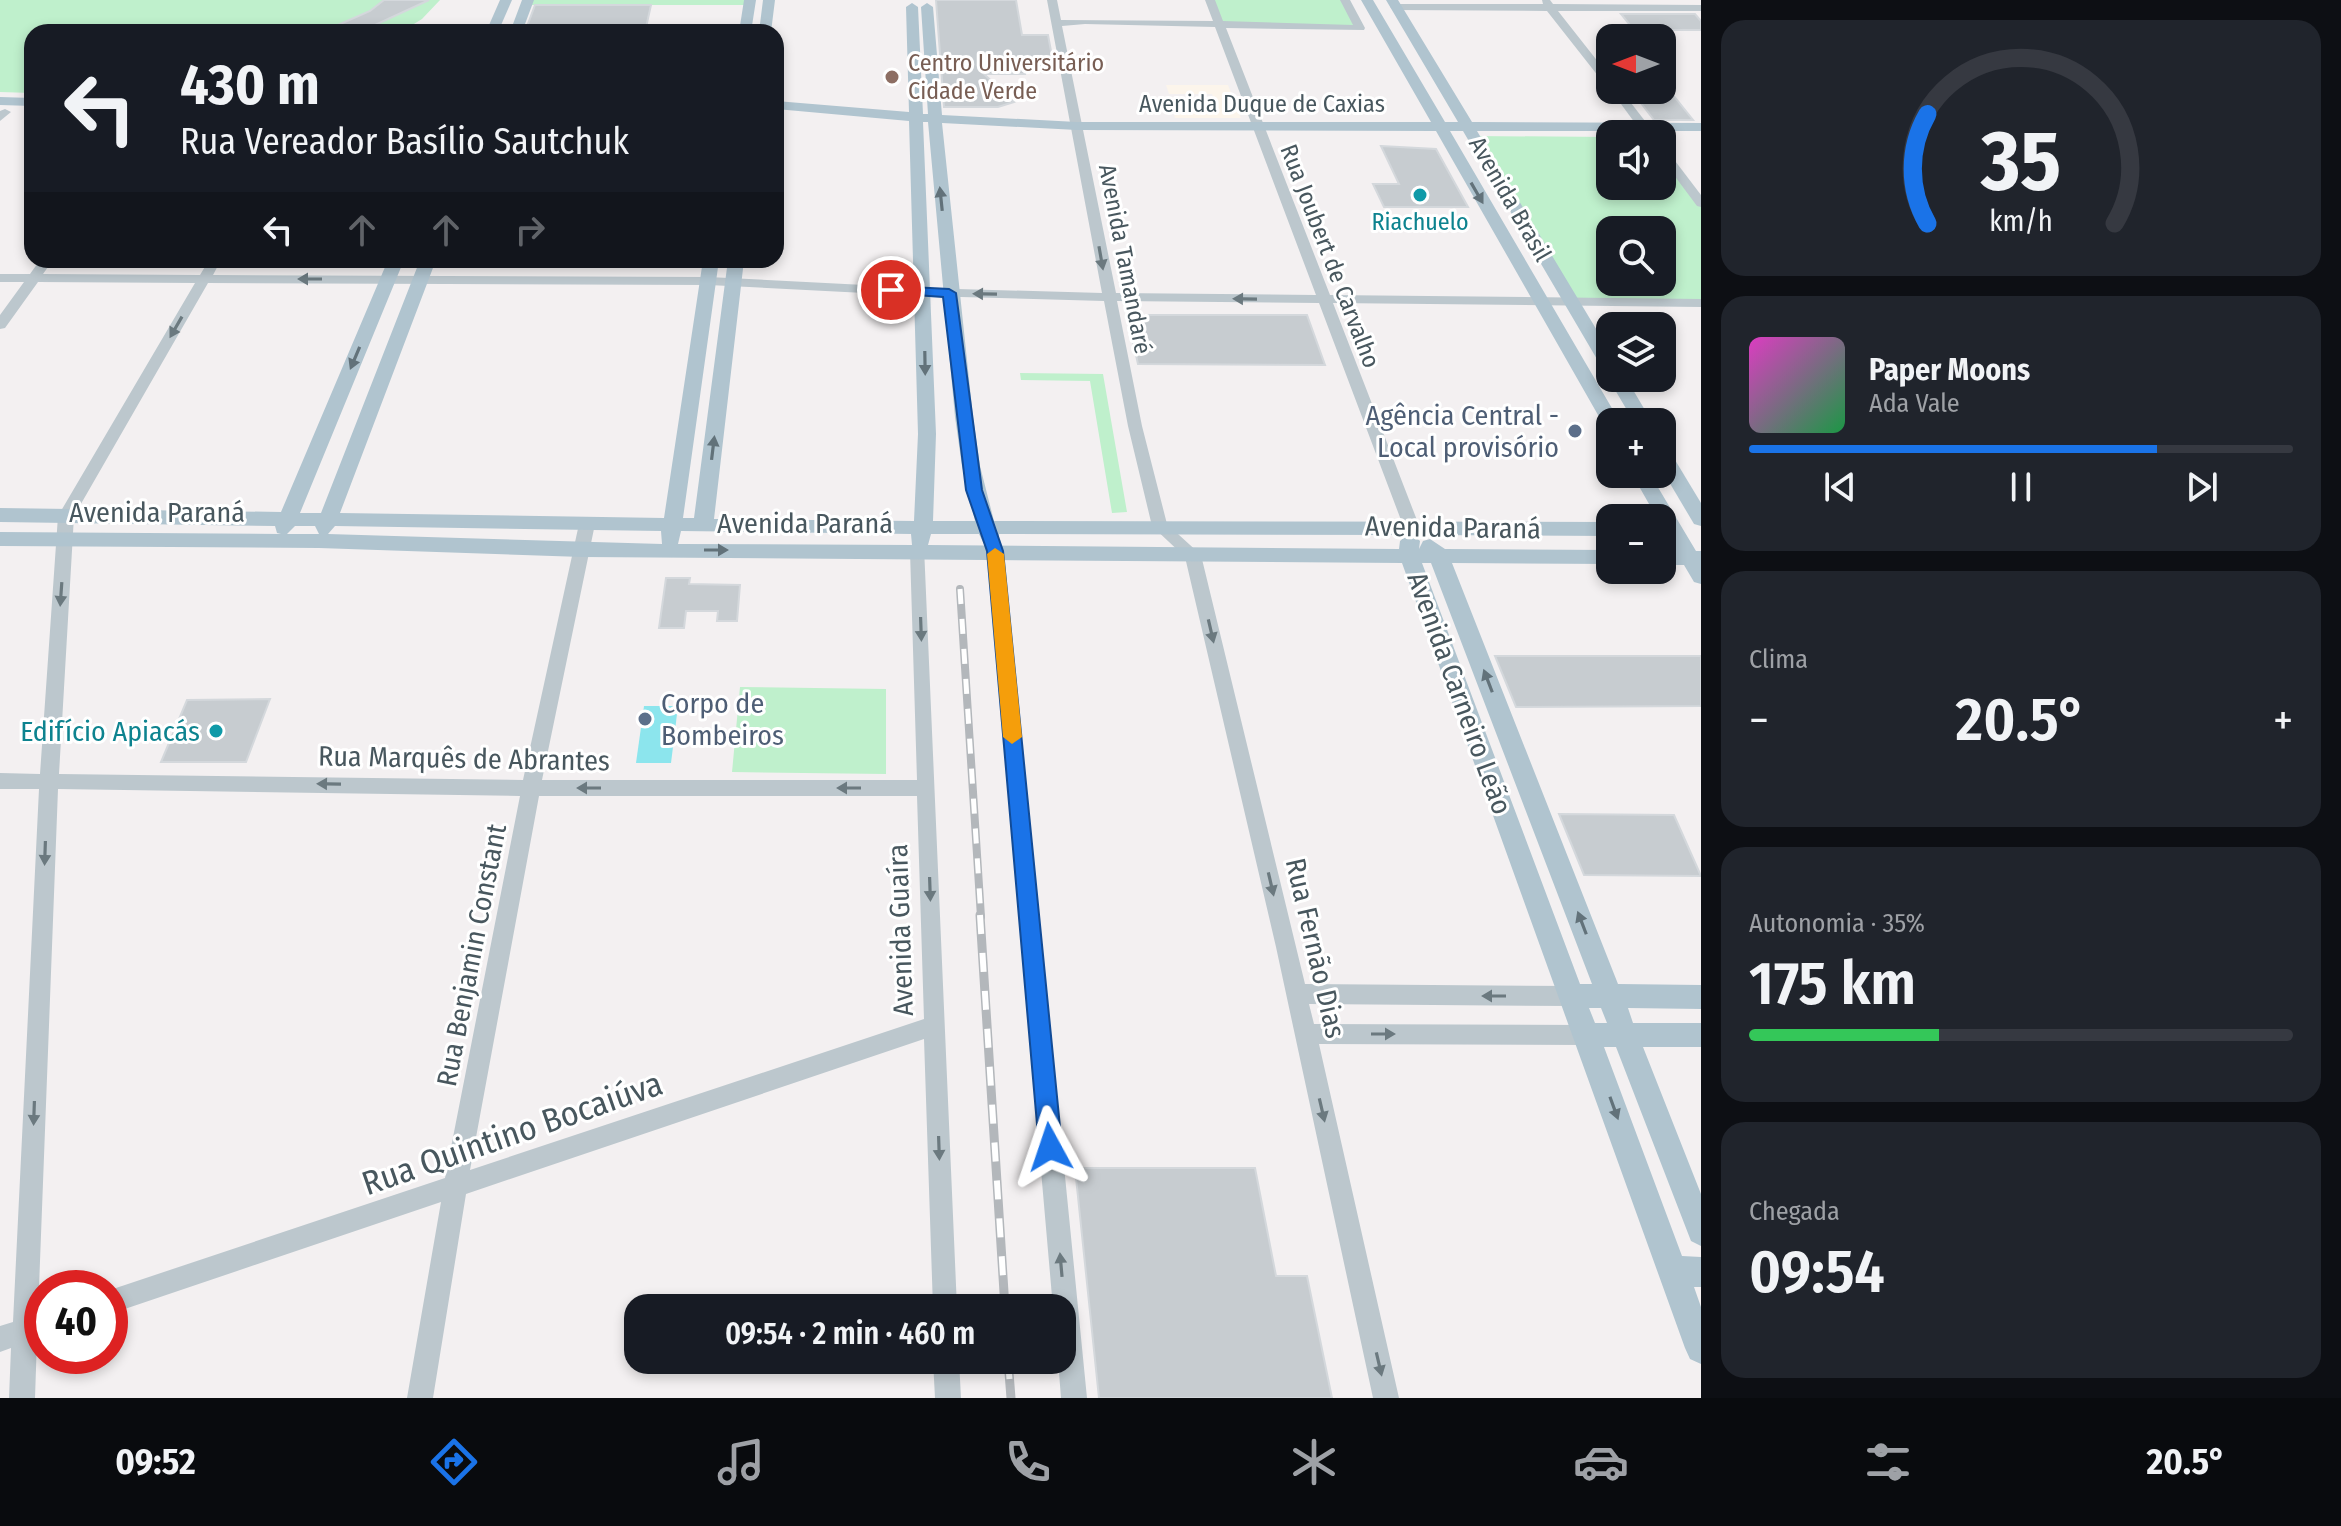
<!DOCTYPE html>
<html lang="pt">
<meta charset="utf-8">
<style>
body{margin:0;font-family:"Fira Sans Condensed",sans-serif;background:#20242c;color:#f1f3f6;height:100vh;display:flex;flex-direction:column;font-size:30px;white-space:nowrap}
*{box-sizing:border-box;margin:0}
p{font-size:26px;color:#9ea1a6}
.icon{flex:none;width:44px;height:44px;fill:none;stroke:currentColor;stroke-width:2;stroke-linecap:round;stroke-linejoin:round}
.map{position:relative;flex:1;overflow:hidden}
.drawer{display:flex;flex-direction:column;gap:20px;padding:20px;background:#0d0f14;width:640px}
.drawer>*{flex:none}
.hud{position:absolute;left:24px;top:24px;width:760px;height:244px;border-radius:24px;box-shadow:0 4px 12px #0003;background:#171b24;color:#f1f3f6;overflow:hidden}
.needle{width:52px;rotate:270deg}
.fabs{position:absolute;left:1596px;top:24px;display:grid;gap:16px}
.fabs a{display:grid;place-items:center;width:80px;height:80px;border-radius:16px;background:#171b24;box-shadow:0 4px 12px #0003;font-size:40px}
.speed{position:absolute;left:24px;top:1270px;display:flex;gap:16px;font-size:40px;font-weight:700;text-align:center}
.speed>*{display:grid;place-content:center;width:104px;height:104px;border-radius:50%;background:#171b24;box-shadow:0 4px 12px #0003;line-height:1}
.speed .limit{border:12px solid #d22;background:#fff;color:#111}
.pin{position:absolute;display:grid;place-items:center;width:68px;height:68px;color:#fff;margin:-34px;border:4px solid #fff;border-radius:50%;box-shadow:0 2px 8px #0007}
.me{position:absolute;width:88px;margin:-44px;rotate:355deg;stroke-linejoin:round;filter:drop-shadow(0 0 6px #0008)}
.turn{display:flex;align-items:center;gap:28px;height:168px;padding:0 24px;font-size:36px}
.turn .icon{width:104px;height:104px;stroke-width:2.5}
.turn b{display:block;font-size:56px;line-height:68px}
.lanes{display:flex;align-items:center;height:76px;padding:0 24px;background:#0003;justify-content:center;gap:40px;direction:ltr}
.lanes .off{opacity:.35}
.big{font-size:60px;font-weight:600;line-height:1.1}
.drawer .widget{flex:1;display:flex;flex-direction:column;justify-content:center;gap:12px;min-width:0;padding:0 28px;border-radius:24px;background:#20242c}
.drawer .dial{align-items:center;gap:0}
.dial svg{height:208px;overflow:visible;fill:none;stroke:#363941;stroke-width:7;stroke-linecap:round;text-anchor:middle}
.dial text{fill:#f1f3f6;stroke:none}
.song{display:flex;align-items:center;gap:24px}
.cover{width:96px;height:96px;border-radius:12px;background:linear-gradient(135deg,hsl(310 70% 55%),hsl(140 70% 35%))}
.played{height:8px;border-radius:4px;background:linear-gradient(90deg,#1a73e8 75%,#363941 75%)}
.keys{display:flex;justify-content:space-around;direction:ltr}
.heat{display:flex;justify-content:space-between;align-items:center;font-size:44px;direction:ltr}
.charge{height:12px;border-radius:6px;background:linear-gradient(90deg,#34c759 35%,#363941 0)}
.trip{position:absolute;left:624px;top:1294px;width:452px;height:80px;border-radius:24px;background:#171b24;box-shadow:0 4px 12px #0003;font-weight:600;line-height:80px;text-align:center}
.menu{display:flex;height:128px;justify-content:space-around;align-items:center;background:#090b0e;color:#9ea1a6}
.menu .icon{width:56px;height:56px}
.menu .selected{color:#1a73e8}
.menu b{font-size:36px;color:#f1f3f6}
main{display:flex;flex:1;min-height:0}
.map>svg:first-child{display:block}
.commercial{fill:#fcf5eb}
.green{fill:#bff0cc;fill-rule:evenodd}
.water{fill:#8ce5ed}
.building{fill:#c7ccd0;stroke:#d4d8dc;stroke-width:2}
.lines{fill:none;stroke-linecap:round;stroke-linejoin:round}
.minor{fill:#bcc7cd;fill-rule:evenodd}
.major{fill:#b0c4cf;fill-rule:evenodd}
.rail-far1-casing{stroke:#b3b7bb;stroke-width:8}
.rail-casing{stroke:#b3b7bb;stroke-width:9}
.rail-far1{stroke:#fff;stroke-width:5;stroke-dasharray:15;stroke-linecap:butt}
.rail{stroke:#fff;stroke-width:6;stroke-dasharray:19;stroke-linecap:butt}
.oneway{fill:#62727a}
.oneway2{fill:#6b797f}
.route{fill:#1a73e8;stroke:#114b97;stroke-width:2}
.slow{fill:#f59e0b}
.education-dot{fill:#8d6e63;stroke:#fff;stroke-width:3}
.culture-dot{fill:#0f9aa8;stroke:#fff;stroke-width:3}
.service-dot{fill:#5c6f8a;stroke:#fff;stroke-width:3}
.labels{text-anchor:middle;stroke-width:6;stroke-linejoin:round;paint-order:stroke}
.far-education-label{font-size:24px;fill:#785e54;stroke:#fff;text-anchor:start}
.far-street-label{font-size:24px;fill:#48575e;stroke:#fff}
.far-culture-label{font-size:24px;fill:#0d838f;stroke:#fff}
.service-label{font-size:28px;fill:#4e5e75;stroke:#fff;text-anchor:end}
.street-label{font-size:28px;fill:#48575e;stroke:#fff}
.culture-label{font-size:28px;fill:#0d838f;stroke:#fff;text-anchor:end}
.near-street-label{font-size:34px;fill:#48575e;stroke:#fff}
</style>
<main>
<div class="map">
<svg width="1701" height="1398" viewBox="0 0 1701 1398">
<rect width="100%" height="100%" fill="#f3f0f1"/>
<path class="commercial" d="M1166,85H1228L1241,118H1175L1172,107L1216,106L1212,94H1169Z"/>
<g class="green">
<path d="M0,0H440L422,19L401,32H32V93L0,92Z"/>
<path d="M528,0H750L749,5H527Z"/>
<path d="M1210,0H1345L1360,28L1220,26Z"/>
<path d="M1473,136L1610,137V186H1662V151L1701,203V303L1572,302ZM1610,230H1662V282H1610Z"/>
<path d="M1020,373L1103,374L1127,512L1112,513L1090,381L1021,380Z"/>
<path d="M740,687L886,689V774L732,772Z"/>
</g>
<path class="water" d="M644,706H678L671,763H636Z"/>
<g class="building">
<path d="M384,0H429L360,32H322L370,11Z"/>
<path d="M936,0H1016L1022,35H1048L1054,67L1024,66L1025,74H984L1014,102L998,107H944Z"/>
<path d="M535,5H651L645,32H525Z"/>
<path d="M1621,14H1695L1701,21V30H1634Z"/>
<path d="M1631,90H1669L1693,120H1654Z"/>
<path d="M1381,146L1436,149L1468,207H1384L1373,184H1399Z"/>
<path d="M1127,315H1307L1325,365L1138,364Z"/>
<path d="M666,578H690L689,584L740,585L737,621H717L718,611H686L684,628H659Z"/>
<path d="M1495,656H1701V706L1516,707Z"/>
<path d="M270,699L246,762H161L187,700Z"/>
<path d="M1559,814L1674,815L1701,876L1584,875Z"/>
<path d="M1075,1168H1255L1276,1276H1307L1332,1398H1099Z"/>
</g>
<g class="lines">
<g class="minor">
<path d="M1047,0H1057L1061,20L1213,21L1205,0H1215L1223,21L1353,25L1340,0H1350L1365,28L1364,30L1226,28L1330,295L1701,299V307L1333,303L1420,528L1412,533L1404,528L1319,303L1117,301L1142,426L1167,524L1201,555L1305,984L1572,986L1580,989L1583,996L1580,1003L1572,1006L1309,1004L1314,1024L1587,1025L1595,1028L1598,1035L1595,1042L1587,1045L1319,1044L1399,1398H1373L1276,947L1185,557L1152,526L1128,426L1104,301L923,296L709,285L208,283L74,516L59,774L523,780L579,524L587,519L595,524L542,780H917L910,551L912,547H924L957,1308H933L924,1039L466,1194L433,1398H407L441,1202L110,1314V1290L445,1178L520,796L58,789L38,1314L42,1312V1338L37,1339L35,1398H9L11,1348L0,1352V1326L13,1322L39,789H0V773L40,774L58,516L195,283L38,282L5,328L0,329V315L24,282H0V274H30L40,260H53L43,274L200,275L209,260H221L213,275L709,277L923,288L1102,293ZM1085,24L1215,27L1316,295L1116,293L1062,26ZM539,796H917L924,1019L470,1170Z"/>
<path d="M1542,0H1550L1553,4L1701,5V11H1558L1610,77V87L1606,86L1547,11L1395,10L1390,7L1395,4H1543Z"/>
<path d="M1610,89L1621,90L1655,134H1643Z"/>
<path d="M5,109L11,112L0,121V111Z"/>
<path d="M1662,147L1666,149L1701,195V207L1697,206L1662,159Z"/>
<path d="M995,545L1003,551L1087,1398H1061L1058,1360H1062V1308H1053L987,551Z"/>
<path d="M933,1360H959L961,1398H935Z"/>
</g>
<g class="major">
<path d="M500,0H512L498,32H486Z"/>
<path d="M522,0H534L522,32H510Z"/>
<path d="M744,0H756L751,32H739Z"/>
<path d="M763,0H775L771,32H759Z"/>
<path d="M1361,0H1373L1445,122H1458L1386,0H1398L1472,122L1701,123V131H1477L1610,352V371L1601,366L1463,131H1450L1620,422H1610V427L1602,422L1436,131L1077,130L942,123L973,417L980,466L994,521L1610,522V536L1414,535L1420,541L1419,549L1423,541L1430,539L1445,549L1610,550V564L1452,563L1618,984L1701,985V1009L1628,1008L1633,1023H1701V1047H1643L1701,1194V1246L1691,1241L1616,1047H1604L1682,1256L1701,1257V1287H1694L1701,1307V1364L1690,1359L1685,1348L1402,563L582,557L319,548L0,546V532L281,534L277,533L275,526L0,522V508L281,512L388,260H404L300,513H321L420,260H436L340,513L664,518L703,260H719L683,518H694L728,260H744L714,519L914,521L918,434L909,121L776,109V101L909,112L906,7L912,3L918,7L923,114H928L921,7L927,3L933,7L942,115L1077,122H1431ZM923,122H928L955,417L962,466L975,521H933L936,434ZM295,526H315L319,534H287ZM335,526L661,531L662,544L328,534ZM681,531L911,534L912,545L678,544ZM931,534H979L984,544H998L999,534L1407,535L1400,541L1399,549L928,545ZM1422,563H1431L1592,984H1580ZM1589,1008H1601L1607,1023H1595Z"/>
<path d="M0,97L32,98V106L0,105Z"/>
<path d="M1610,375V378H1626L1652,422H1634L1608,378Z"/>
<path d="M1662,448L1669,450L1701,503V526L1694,524L1662,470Z"/>
<path d="M1632,474H1650L1696,551H1701V584L1694,582L1684,565H1662V551H1676L1662,527V518H1657Z"/>
</g>
<defs>
<path id="rail-far1" d="M960,589L981,917"/>
<g id="rail">
<path d="M980,915L1005,1308"/>
<path d="M1008,1360L1011,1398"/>
</g>
</defs>
<use href="#rail-far1" class="rail-far1-casing"/>
<use href="#rail" class="rail-casing"/>
<use href="#rail-far1" class="rail-far1"/>
<use href="#rail" class="rail"/>
</g>
<defs><path id="oneway-solid" d="M-6-.8H1V-3.2L6.5 0L1 3.2V.8H-6Z" transform="scale(2)"/></defs>
<g class="oneway">
<use href="#oneway-solid" transform="translate(1477 193) rotate(60)"/>
<use href="#oneway-solid" transform="translate(941 199) rotate(-96)"/>
<use href="#oneway-solid" transform="translate(355 358) rotate(113)"/>
<use href="#oneway-solid" transform="translate(925 363) rotate(89)"/>
<use href="#oneway-solid" transform="translate(713 448) rotate(-83)"/>
<use href="#oneway-solid" transform="translate(716 550)"/>
<use href="#oneway-solid" transform="translate(1488 681) rotate(-111)"/>
<use href="#oneway-solid" transform="translate(1582 923) rotate(-111)"/>
<use href="#oneway-solid" transform="translate(1614 1108) rotate(70)"/>
</g>
<g class="oneway2">
<use href="#oneway-solid" transform="translate(1101 258) rotate(80)"/>
<use href="#oneway-solid" transform="translate(310 279) rotate(-180)"/>
<use href="#oneway-solid" transform="translate(985 294) rotate(-179)"/>
<use href="#oneway-solid" transform="translate(1245 299) rotate(-179)"/>
<use href="#oneway-solid" transform="translate(176 327) rotate(120)"/>
<use href="#oneway-solid" transform="translate(61 594) rotate(94)"/>
<use href="#oneway-solid" transform="translate(921 629) rotate(88)"/>
<use href="#oneway-solid" transform="translate(1211 631) rotate(77)"/>
<use href="#oneway-solid" transform="translate(329 784) rotate(-179)"/>
<use href="#oneway-solid" transform="translate(589 788) rotate(-180)"/>
<use href="#oneway-solid" transform="translate(849 788) rotate(-180)"/>
<use href="#oneway-solid" transform="translate(45 853) rotate(92)"/>
<use href="#oneway-solid" transform="translate(1271 884) rotate(77)"/>
<use href="#oneway-solid" transform="translate(930 889) rotate(88)"/>
<use href="#oneway-solid" transform="translate(1494 996) rotate(-180)"/>
<use href="#oneway-solid" transform="translate(1383 1034)"/>
<use href="#oneway-solid" transform="translate(1322 1110) rotate(77)"/>
<use href="#oneway-solid" transform="translate(34 1113) rotate(92)"/>
<use href="#oneway-solid" transform="translate(939 1148) rotate(88)"/>
<use href="#oneway-solid" transform="translate(1061 1265) rotate(-95)"/>
<use href="#oneway-solid" transform="translate(1379 1364) rotate(77)"/>
</g>
<path class="route" d="M891,286L949,289L956,293L982,490L1003,551L1062,1147L1059,1155L1050,1158L1042,1155L1039,1147L987,551L966,490L943,297L887,293L885,290Z"/>
<path class="slow" d="M995,548L1004,554L1022,737L1012,744L1003,737L987,554Z"/>
<circle class="education-dot" cx="892" cy="77" r="8"/>
<g class="culture-dot">
<circle cx="1420" cy="195" r="8"/>
<circle cx="216" cy="731" r="8"/>
</g>
<g class="service-dot">
<circle cx="1575" cy="431" r="8"/>
<circle cx="645" cy="719" r="8"/>
</g>
<g class="labels">
<g class="far-education-label">
<text x="908" y="71">Centro Universitário<tspan x="908" dy="28">Cidade Verde</tspan></text>
</g>
<g class="far-street-label">
<text x="1262" y="112">Avenida Duque de Caxias</text>
<text transform="translate(1510 199) rotate(60)" y="8">Avenida Brasil</text>
<text transform="translate(1330 256) rotate(69)" y="8">Rua Joubert de Carvalho</text>
<text transform="translate(1125 259) rotate(79)" y="8">Avenida Tamandaré</text>
</g>
<g class="far-culture-label">
<text x="1420" y="230">Riachuelo</text>
</g>
<g class="service-label">
<text x="1559" y="425">Agência Central -<tspan x="1559" dy="32">Local provisório</tspan></text>
<text x="661" y="713" text-anchor="start">Corpo de<tspan x="661" dy="32">Bombeiros</tspan></text>
</g>
<g class="street-label">
<text x="157" y="522">Avenida Paraná</text>
<text x="805" y="533">Avenida Paraná</text>
<text transform="translate(1453 527) rotate(1)" y="10">Avenida Paraná</text>
<text transform="translate(1460 693) rotate(70)" y="10">Avenida Carneiro Leão</text>
<text transform="translate(464 758) rotate(1)" y="10">Rua Marquês de Abrantes</text>
<text transform="translate(900 930) rotate(-92)" y="10">Avenida Guaíra</text>
<text transform="translate(1316 948) rotate(77)" y="10">Rua Fernão Dias</text>
<text transform="translate(471 955) rotate(-79)" y="10">Rua Benjamin Constant</text>
</g>
<g class="culture-label">
<text x="200" y="741">Edifício Apiacás</text>
</g>
<g class="near-street-label">
<text transform="translate(512 1133) rotate(-19)" y="12">Rua Quintino Bocaiúva</text>
</g>
</g>
</svg>
<div class="fabs">
<a><svg class="needle" viewBox="-14 -14 28 28"><path d="M0-13l5 13h-10z" fill="#e53935"/><path d="M0 13l5-13h-10z" fill="#9ea1a6"/></svg></a>
<a><svg class="icon" aria-label="sound" viewBox="0 0 24 24"><path d="M4 9h4l5-4v14l-5-4H4zM17 9q2 3 0 6"/></svg></a>
<a><svg class="icon" aria-label="search" viewBox="0 0 24 24"><circle cx="10" cy="10" r="6"/><path d="M15 15l6 6"/></svg></a>
<a><svg class="icon" aria-label="layers" viewBox="0 0 24 24"><path d="M12 4l9 5-9 5-9-5zM3 14l9 5 9-5"/></svg></a>
<a>+</a>
<a>−</a>
</div>
<div class="speed"><div class="limit">40</div></div>
<div class="pin" style="left:891px;top:290px;background:#d93025"><svg class="icon" aria-label="arrive" viewBox="0 0 24 24"><path d="M6 21V4h12l-3 4 3 4H6"/></svg></div>
<svg class="me" style="left:1050px;top:1147px" viewBox="-20 -20 40 40"><path d="M0-17L14 15 0 8-14 15z" fill="#1a73e8" stroke="#fff" stroke-width="4"/></svg>
<div class="trip">09:54 · 2 min · 460 m</div>
<div class="hud">
<div class="turn"><svg class="icon" aria-label="left" viewBox="0 0 24 24"><path d="M17 20v-9H6M10 6l-5 5 5 5"/></svg><div><b>430 m</b>Rua Vereador Basílio Sautchuk</div></div>
<div class="lanes"><svg class="icon" aria-label="left" viewBox="0 0 24 24"><path d="M17 20v-9H6M10 6l-5 5 5 5"/></svg><svg class="icon off" aria-label="ahead" viewBox="0 0 24 24"><path d="M12 20V5M6 11l6-6 6 6"/></svg><svg class="icon off" aria-label="ahead" viewBox="0 0 24 24"><path d="M12 20V5M6 11l6-6 6 6"/></svg><svg class="icon off" aria-label="right" viewBox="0 0 24 24"><path d="M7 20v-9h11M14 6l5 5-5 5"/></svg></div>
</div>
</div>
<section class="drawer">
<div class="widget dial"><svg viewBox="0 0 100 80">
<path d="M14 69A42 42 0 1 1 86 69"/>
<path d="M14 69A42 42 0 0 1 14 27" stroke="#1a73e8"/>
<text x="50" y="56" font-size="32" font-weight="700">35</text>
<text x="50" y="72" font-size="11">km/h</text>
</svg></div>
<div class="widget">
<div class="song"><i class="cover"></i><div><b>Paper Moons</b><p>Ada Vale</p></div></div>
<div class="played"></div>
<div class="keys"><svg class="icon" aria-label="previous" viewBox="0 0 24 24"><path d="M18 5L8 12l10 7zM5 5v14"/></svg><svg class="icon" aria-label="pause" viewBox="0 0 24 24"><path d="M8 5v14M16 5v14"/></svg><svg class="icon" aria-label="next" viewBox="0 0 24 24"><path d="M6 5l10 7-10 7zM19 5v14"/></svg></div>
</div>
<div class="widget"><p>Clima</p>
<div class="heat"><a>−</a><b class="big">20.5°</b><a>+</a></div>
</div>
<div class="widget"><p>Autonomia · 35%</p><b class="big">175 km</b><div class="charge"></div></div>
<div class="widget"><p>Chegada</p><b class="big">09:54</b></div>
</section>
</main>
<nav class="menu">
<b>09:52</b>
<svg class="icon selected" aria-label="directions" viewBox="0 0 24 24"><path d="M12 3l9 9-9 9-9-9zM9 14v-3h6M13 9l2 2-2 2"/></svg>
<svg class="icon" aria-label="music" viewBox="0 0 24 24"><path d="M9 18V5l10-2v13"/><circle cx="6" cy="18" r="3"/><circle cx="16" cy="16" r="3"/></svg>
<svg class="icon" aria-label="phone" viewBox="0 0 24 24"><path d="M5 4h4l2 5-3 2q2 4 5 5l2-3 5 2v4C11 20 4 13 5 4z"/></svg>
<svg class="icon" aria-label="climate" viewBox="0 0 24 24"><path d="M12 3v18M4 7l16 10M4 17L20 7"/></svg>
<svg class="icon" aria-label="car" viewBox="0 0 24 24"><path d="M5 17H2v-5l4-1 3-4h7l3 4 3 1v5h-3M9 17h6M6 11h13"/><circle cx="7" cy="17" r="2"/><circle cx="17" cy="17" r="2"/></svg>
<svg class="icon" aria-label="filters" viewBox="0 0 24 24"><path d="M4 7h16M4 17h16"/><circle cx="9" cy="7" r="2"/><circle cx="15" cy="17" r="2"/></svg>
<b>20.5°</b>
</nav>
